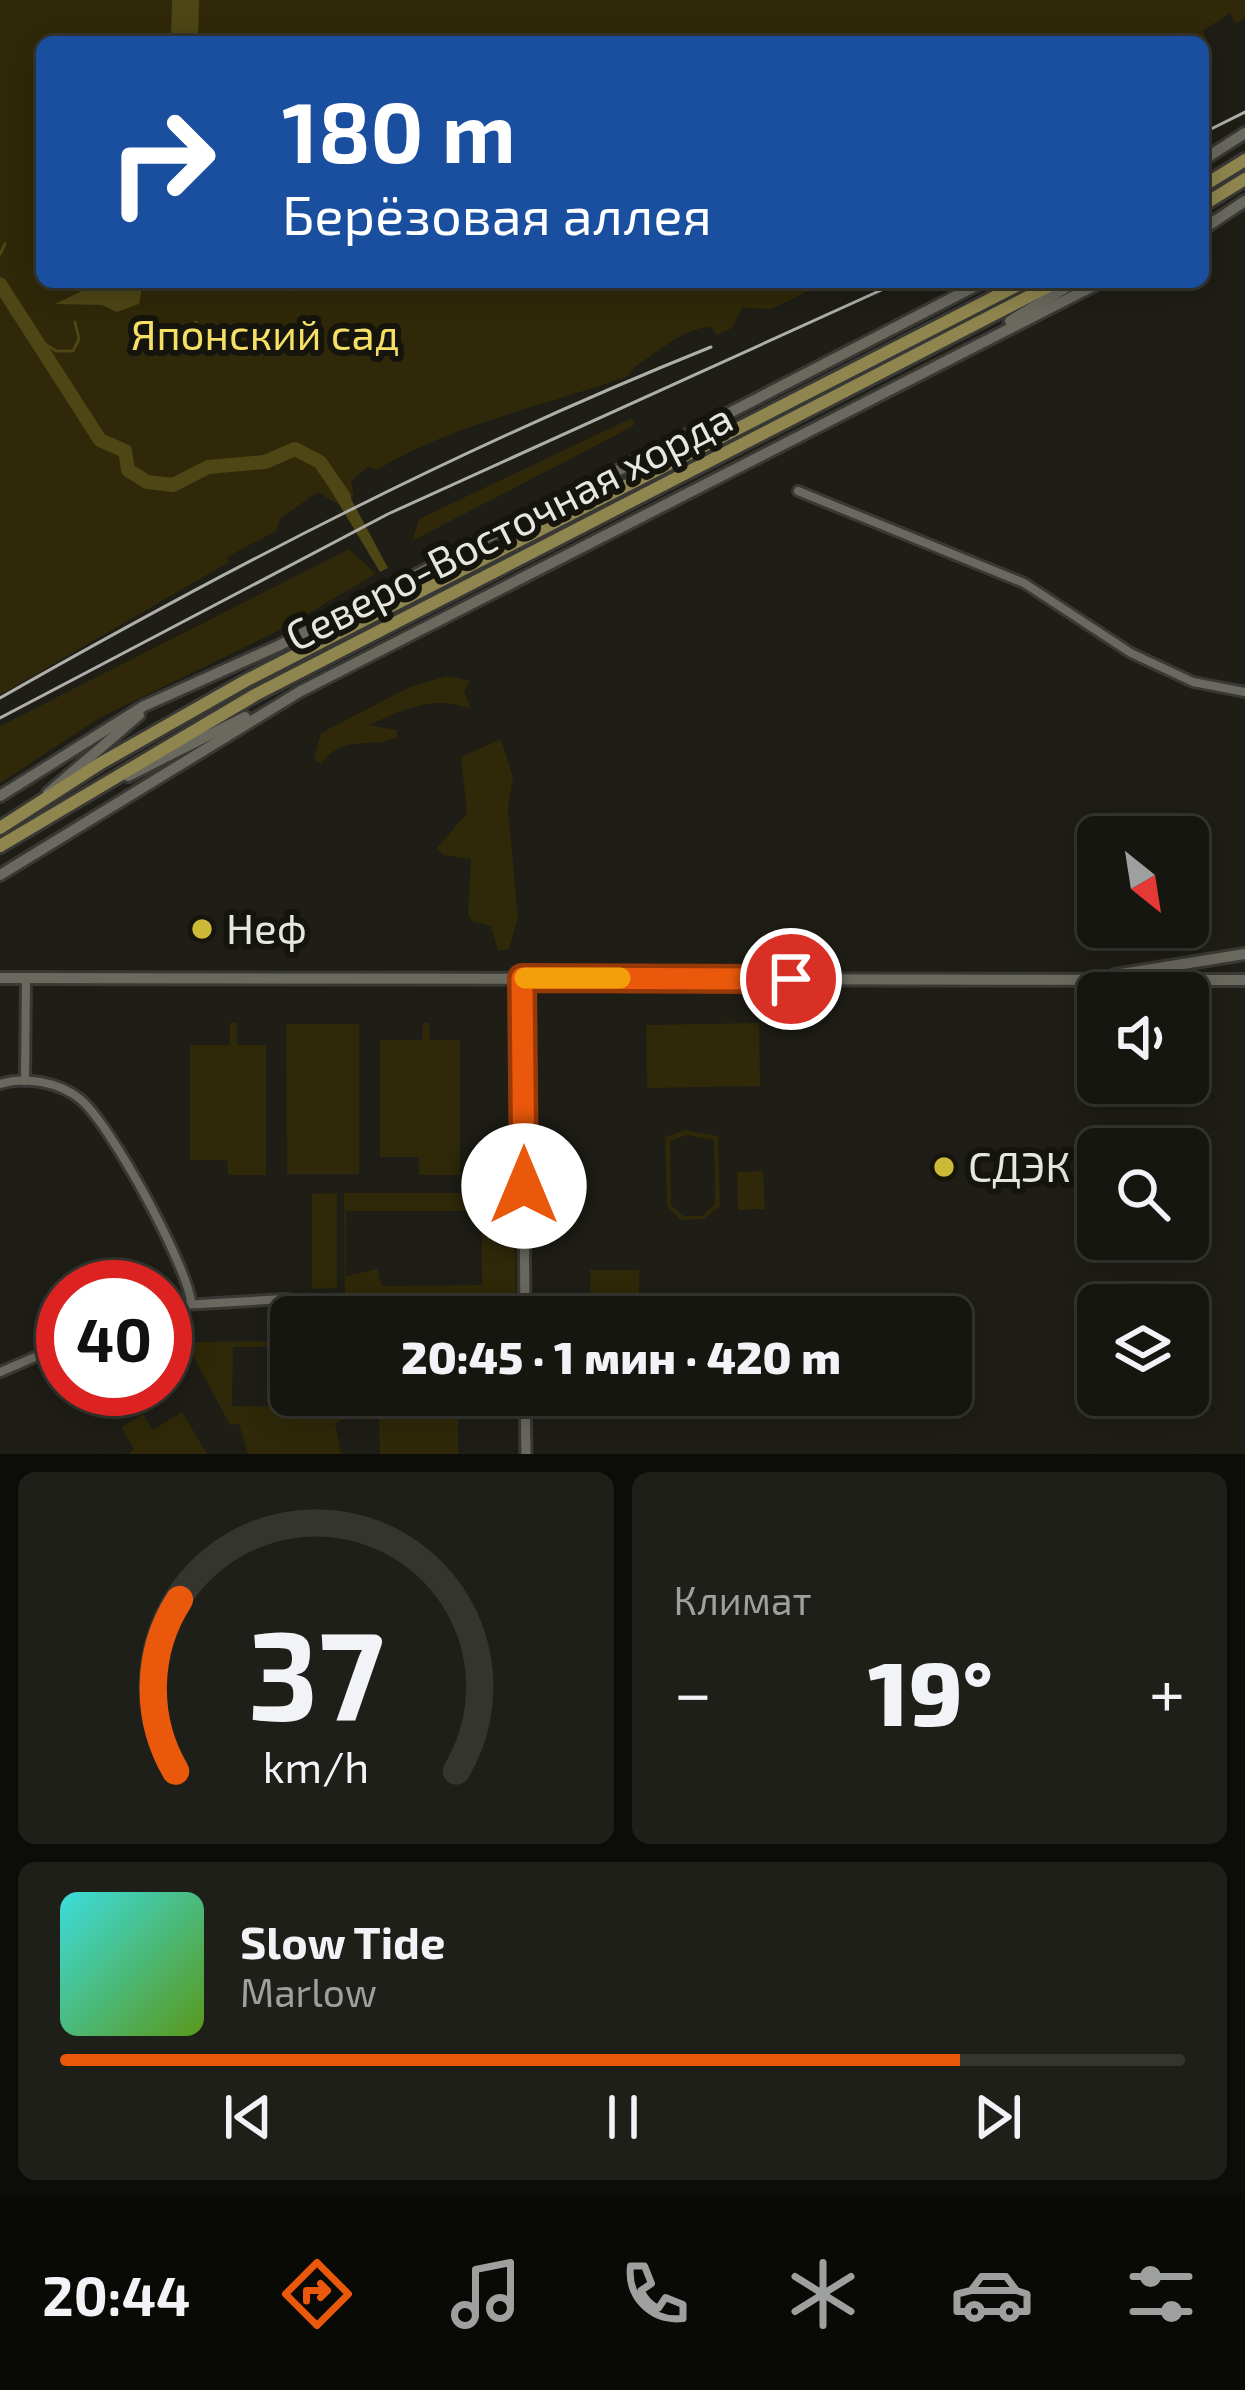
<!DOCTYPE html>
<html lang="ru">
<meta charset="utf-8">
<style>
body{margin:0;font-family:"Exo 2",sans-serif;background:#1f1f19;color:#f1f3f6;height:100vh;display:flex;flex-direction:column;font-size:45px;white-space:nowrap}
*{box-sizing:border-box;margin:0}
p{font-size:39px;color:#9e9f9f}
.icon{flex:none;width:66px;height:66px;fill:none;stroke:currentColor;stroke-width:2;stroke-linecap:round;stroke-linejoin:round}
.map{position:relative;height:1454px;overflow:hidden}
.sheet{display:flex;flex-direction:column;gap:18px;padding:18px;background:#0c0c09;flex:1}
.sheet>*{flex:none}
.top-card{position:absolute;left:36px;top:36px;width:1173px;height:252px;border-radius:18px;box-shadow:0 6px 30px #0003,0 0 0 3px #353530;background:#1a4fa0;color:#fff;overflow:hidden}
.needle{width:78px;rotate:150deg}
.fabs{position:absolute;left:1077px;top:816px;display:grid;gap:24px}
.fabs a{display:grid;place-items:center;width:132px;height:132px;border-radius:18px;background:#161610;box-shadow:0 6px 30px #0003,0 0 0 3px #353530;font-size:60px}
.speed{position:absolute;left:36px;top:1260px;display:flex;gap:24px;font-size:60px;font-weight:700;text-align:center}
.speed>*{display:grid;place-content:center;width:156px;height:156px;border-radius:50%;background:#161610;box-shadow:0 6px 30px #0003,0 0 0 3px #353530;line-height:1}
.speed .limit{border:18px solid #d22;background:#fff;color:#111}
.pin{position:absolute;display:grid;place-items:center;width:102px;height:102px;color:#fff;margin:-51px;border:6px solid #fff;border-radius:50%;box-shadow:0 3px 12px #0007}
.me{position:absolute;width:132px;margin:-66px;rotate:0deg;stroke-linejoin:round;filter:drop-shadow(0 0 9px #0008)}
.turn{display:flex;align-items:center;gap:42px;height:252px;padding:0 48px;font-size:54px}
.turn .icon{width:156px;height:156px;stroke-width:2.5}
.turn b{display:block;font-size:84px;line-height:102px}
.big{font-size:90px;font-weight:800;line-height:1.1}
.sheet .widget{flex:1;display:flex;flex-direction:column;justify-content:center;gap:18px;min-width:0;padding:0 42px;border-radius:18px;background:#1f1f19}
.sheet .dial{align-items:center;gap:0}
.dial svg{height:312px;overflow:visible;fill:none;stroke:#353530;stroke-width:7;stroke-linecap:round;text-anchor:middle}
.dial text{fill:#f1f3f6;stroke:none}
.song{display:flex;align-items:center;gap:36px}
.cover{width:144px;height:144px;border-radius:18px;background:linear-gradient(135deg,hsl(180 70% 55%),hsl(90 70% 35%))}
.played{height:12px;border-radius:6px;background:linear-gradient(90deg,#ea580c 80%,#353530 80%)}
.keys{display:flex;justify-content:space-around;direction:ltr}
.heat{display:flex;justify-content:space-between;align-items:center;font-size:66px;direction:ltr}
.sheet .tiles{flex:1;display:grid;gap:18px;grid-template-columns:1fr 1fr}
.widget:last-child{grid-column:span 2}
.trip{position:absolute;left:270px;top:1296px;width:702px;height:120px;border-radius:18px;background:#161610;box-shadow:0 6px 30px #0003,0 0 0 3px #353530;font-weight:800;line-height:120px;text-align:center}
.menu{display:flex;height:192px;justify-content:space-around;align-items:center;background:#090906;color:#9e9f9f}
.menu .icon{width:84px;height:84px}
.menu .on{color:#ea580c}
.menu b{font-size:54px;color:#f1f3f6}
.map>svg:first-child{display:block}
.green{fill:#2f2909;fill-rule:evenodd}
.water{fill:#4e4615}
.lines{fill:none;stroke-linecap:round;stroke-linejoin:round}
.stream{stroke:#4e4615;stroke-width:3}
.river{stroke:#4e4615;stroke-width:14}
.minor-casing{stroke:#393834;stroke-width:14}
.tertiary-casing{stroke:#393834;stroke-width:15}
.secondary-casing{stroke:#393834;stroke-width:16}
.primary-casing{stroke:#393834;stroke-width:18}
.minor{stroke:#6a6960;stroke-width:8}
.tertiary{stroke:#6a6960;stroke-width:9}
.secondary{stroke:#6a6960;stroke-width:10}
.primary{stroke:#8f864f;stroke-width:12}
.rail{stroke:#afafa9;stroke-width:3}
.route-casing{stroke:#983908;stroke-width:30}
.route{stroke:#ea580c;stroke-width:21}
.slow{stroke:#f59e0b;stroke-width:21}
.poi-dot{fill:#cdb938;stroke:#15140d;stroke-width:4.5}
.labels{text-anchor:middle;stroke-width:12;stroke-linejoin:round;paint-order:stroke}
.park-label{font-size:42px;fill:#f5e065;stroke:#15140d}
.street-label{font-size:42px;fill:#e7e7e2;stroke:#15140d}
.poi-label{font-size:42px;fill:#e7e7e2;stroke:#15140d;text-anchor:start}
</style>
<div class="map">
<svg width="1245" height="1454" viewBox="0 0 1245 1454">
<rect width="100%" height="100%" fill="#1e1d16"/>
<g class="green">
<path d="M0,0H1245V18L1236,23L1230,13L1203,31L1208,44L1203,45L42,42V282H827L772,309L742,308L732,328L716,335L712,327C685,327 659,351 636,366C628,372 633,375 623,378C553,403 442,428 378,470L368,467L351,481L354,496L339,505L318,492L280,519L276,531L227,557L229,562L0,695Z"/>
<path d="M632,418L635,424L626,430L412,541L419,519Z"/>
<path d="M349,549L376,574L276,632L101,717L0,783V726Z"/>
<path d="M448,676L471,681L464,691L471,710C435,693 403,710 369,725L397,730L398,737C370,750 344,733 321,764L314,759L321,733L410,687Z"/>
<path d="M501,739L513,778L508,807L518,918L509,949L498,951L491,926L471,921L468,913L471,859L444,855L437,848L467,813L461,757Z"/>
<path d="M230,1023H237V1045H266V1175H228L227,1160H190V1045H230Z"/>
<path d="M423,1023H429L430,1040H460V1175H419V1157H380V1040H422Z"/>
<path d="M759,1023L760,1086L647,1088L646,1025Z"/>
<path d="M286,1024H359V1174H287Z"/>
<path d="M685,1130L718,1136L720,1206L704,1219L681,1220L667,1207L665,1137ZM687,1135L714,1140L715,1204L702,1216H683L671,1205L670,1141Z"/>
<path d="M763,1171L765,1209L738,1210L737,1172Z"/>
<path d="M337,1193V1288L312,1289V1194Z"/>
<path d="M344,1193H475L479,1210H491L492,1194L510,1195L515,1203L516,1297L345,1300ZM346,1211H469L482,1224V1285L382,1286L377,1269L346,1276Z"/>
<path d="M590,1270H639V1303H611V1317H591Z"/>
<path d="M291,1305L340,1311L341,1317H291V1395H347V1417L335,1424L341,1453L347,1454H248L239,1424L230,1425L193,1356L183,1351L191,1342L288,1341ZM233,1347H280V1407L232,1406Z"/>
<path d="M379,1395H458V1454H380L379,1412L360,1411V1398Z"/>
<path d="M182,1412L207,1454H128L134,1449L121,1427L143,1414L153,1430Z"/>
</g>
<g class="water">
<path d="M172,0H199L198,42H171Z"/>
<path d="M85,282H143L139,304L117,312L102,305L55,304L80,292Z"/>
<path d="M342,482L388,568L380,572L330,489Z"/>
</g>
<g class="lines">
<g class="stream">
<path d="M0,254L5,244"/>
<path d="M331,282L344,287"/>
<path d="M295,290L312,282"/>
<path d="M196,322L206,345L250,349L273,339"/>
<path d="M37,339L56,351H73L79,339L75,322"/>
</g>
<path class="river" d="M0,284L100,440L125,451L128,470L147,482L173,485L208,467L265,462L295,449L320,462L344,497"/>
<defs>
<g id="minor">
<path d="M798,491L1024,583L1131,653L1193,682L1245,692"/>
<path d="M25,1081L26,978"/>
<path d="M0,1084C25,1076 59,1082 80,1099C110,1123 185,1262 191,1301"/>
<path d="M165,1306L284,1299L346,1305L525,1302"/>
<path d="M0,1372L63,1345"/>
</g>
<g id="tertiary">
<path d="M522,978L525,1317"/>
<path d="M525,1395L526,1454"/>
</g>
<g id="secondary">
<path d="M1203,160L1245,133"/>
<path d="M1203,229L1245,201"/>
<path d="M1010,321L1075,282"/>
<path d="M128,776L245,717"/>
<path d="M48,793L139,715"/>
<path d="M0,796L144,706L278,646L983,282"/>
<path d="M0,875L299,692L1101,282"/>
<path d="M1115,975L1245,954"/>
<path d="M0,978L1245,980"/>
</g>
<g id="primary">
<path d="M1203,186L1245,160"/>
<path d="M1203,205L1245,179"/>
<path d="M0,828L101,763L247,680L1024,282"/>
<path d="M0,846L255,695L1057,282"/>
</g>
</defs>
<use href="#minor" class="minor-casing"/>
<use href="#tertiary" class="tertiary-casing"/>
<use href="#secondary" class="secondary-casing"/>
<use href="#primary" class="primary-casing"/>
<use href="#minor" class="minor"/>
<use href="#tertiary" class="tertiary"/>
<use href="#secondary" class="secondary"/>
<use href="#primary" class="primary"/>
<g class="rail">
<path d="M1203,133L1245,112"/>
<path d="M0,698C230,567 464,446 711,347"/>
<path d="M0,718L388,514L899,282"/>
</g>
</g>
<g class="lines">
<defs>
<path id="route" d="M524,1186L522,978L791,979"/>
</defs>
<use href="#route" class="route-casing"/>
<use href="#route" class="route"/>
<path class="slow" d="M525,978H620"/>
</g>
<g class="poi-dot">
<circle cx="202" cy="929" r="12"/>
<circle cx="944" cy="1167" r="12"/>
</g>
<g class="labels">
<g class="park-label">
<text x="265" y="350">Японский сад</text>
</g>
<g class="street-label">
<text transform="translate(509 527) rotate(-27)" y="15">Северо-Восточная хорда</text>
</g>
<g class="poi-label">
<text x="226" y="944">Неф</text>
<text x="968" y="1182">СДЭК</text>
</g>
</g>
</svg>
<div class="fabs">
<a><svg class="needle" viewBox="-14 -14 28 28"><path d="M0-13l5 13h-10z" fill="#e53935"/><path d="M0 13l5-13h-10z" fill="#9e9f9f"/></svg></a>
<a><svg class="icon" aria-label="sound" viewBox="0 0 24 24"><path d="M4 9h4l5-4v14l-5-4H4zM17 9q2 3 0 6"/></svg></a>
<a><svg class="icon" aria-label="search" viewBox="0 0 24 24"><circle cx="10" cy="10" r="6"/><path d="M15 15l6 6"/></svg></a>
<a><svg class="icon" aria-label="layers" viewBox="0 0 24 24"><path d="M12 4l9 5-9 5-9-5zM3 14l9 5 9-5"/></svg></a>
</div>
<div class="speed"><div class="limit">40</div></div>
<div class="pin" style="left:791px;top:979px;background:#d93025"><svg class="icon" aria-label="arrive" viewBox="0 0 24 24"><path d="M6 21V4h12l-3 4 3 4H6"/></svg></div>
<svg class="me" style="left:524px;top:1186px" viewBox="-20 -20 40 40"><circle r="19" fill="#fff"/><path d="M0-13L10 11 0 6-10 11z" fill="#ea580c"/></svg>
<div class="trip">20:45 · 1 мин · 420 m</div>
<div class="top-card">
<div class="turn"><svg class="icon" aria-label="right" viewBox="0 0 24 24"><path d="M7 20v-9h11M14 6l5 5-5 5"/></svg><div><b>180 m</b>Берёзовая аллея</div></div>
</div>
</div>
<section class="sheet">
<div class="tiles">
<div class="widget dial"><svg viewBox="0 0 100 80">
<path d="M14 69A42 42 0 1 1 86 69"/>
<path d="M14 69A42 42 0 0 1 15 25" stroke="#ea580c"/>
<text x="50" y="56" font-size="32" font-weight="700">37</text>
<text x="50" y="72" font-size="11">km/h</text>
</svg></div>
<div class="widget"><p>Климат</p>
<div class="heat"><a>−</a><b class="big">19°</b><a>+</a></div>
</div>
<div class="widget">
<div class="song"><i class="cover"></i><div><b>Slow Tide</b><p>Marlow</p></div></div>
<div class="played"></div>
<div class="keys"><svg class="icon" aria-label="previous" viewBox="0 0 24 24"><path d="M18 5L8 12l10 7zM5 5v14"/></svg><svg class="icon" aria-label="pause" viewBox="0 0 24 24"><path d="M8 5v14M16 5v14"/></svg><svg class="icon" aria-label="next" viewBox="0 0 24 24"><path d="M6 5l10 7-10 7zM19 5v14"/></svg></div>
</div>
</div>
</section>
<nav class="menu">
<b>20:44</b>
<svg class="icon on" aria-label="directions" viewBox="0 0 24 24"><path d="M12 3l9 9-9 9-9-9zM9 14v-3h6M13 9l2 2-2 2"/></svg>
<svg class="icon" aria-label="music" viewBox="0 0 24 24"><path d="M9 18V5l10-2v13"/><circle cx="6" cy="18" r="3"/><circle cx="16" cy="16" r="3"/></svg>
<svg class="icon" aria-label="phone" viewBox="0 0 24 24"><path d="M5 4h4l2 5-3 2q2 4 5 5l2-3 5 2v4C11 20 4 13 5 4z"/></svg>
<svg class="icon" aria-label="climate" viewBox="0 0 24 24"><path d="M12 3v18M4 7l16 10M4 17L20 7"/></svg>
<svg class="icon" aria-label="car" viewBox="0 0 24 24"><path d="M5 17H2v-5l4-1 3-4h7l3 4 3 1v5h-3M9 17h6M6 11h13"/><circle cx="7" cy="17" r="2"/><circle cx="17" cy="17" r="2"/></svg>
<svg class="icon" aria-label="filters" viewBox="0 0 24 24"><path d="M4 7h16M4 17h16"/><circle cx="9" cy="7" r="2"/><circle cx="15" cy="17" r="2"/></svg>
</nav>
